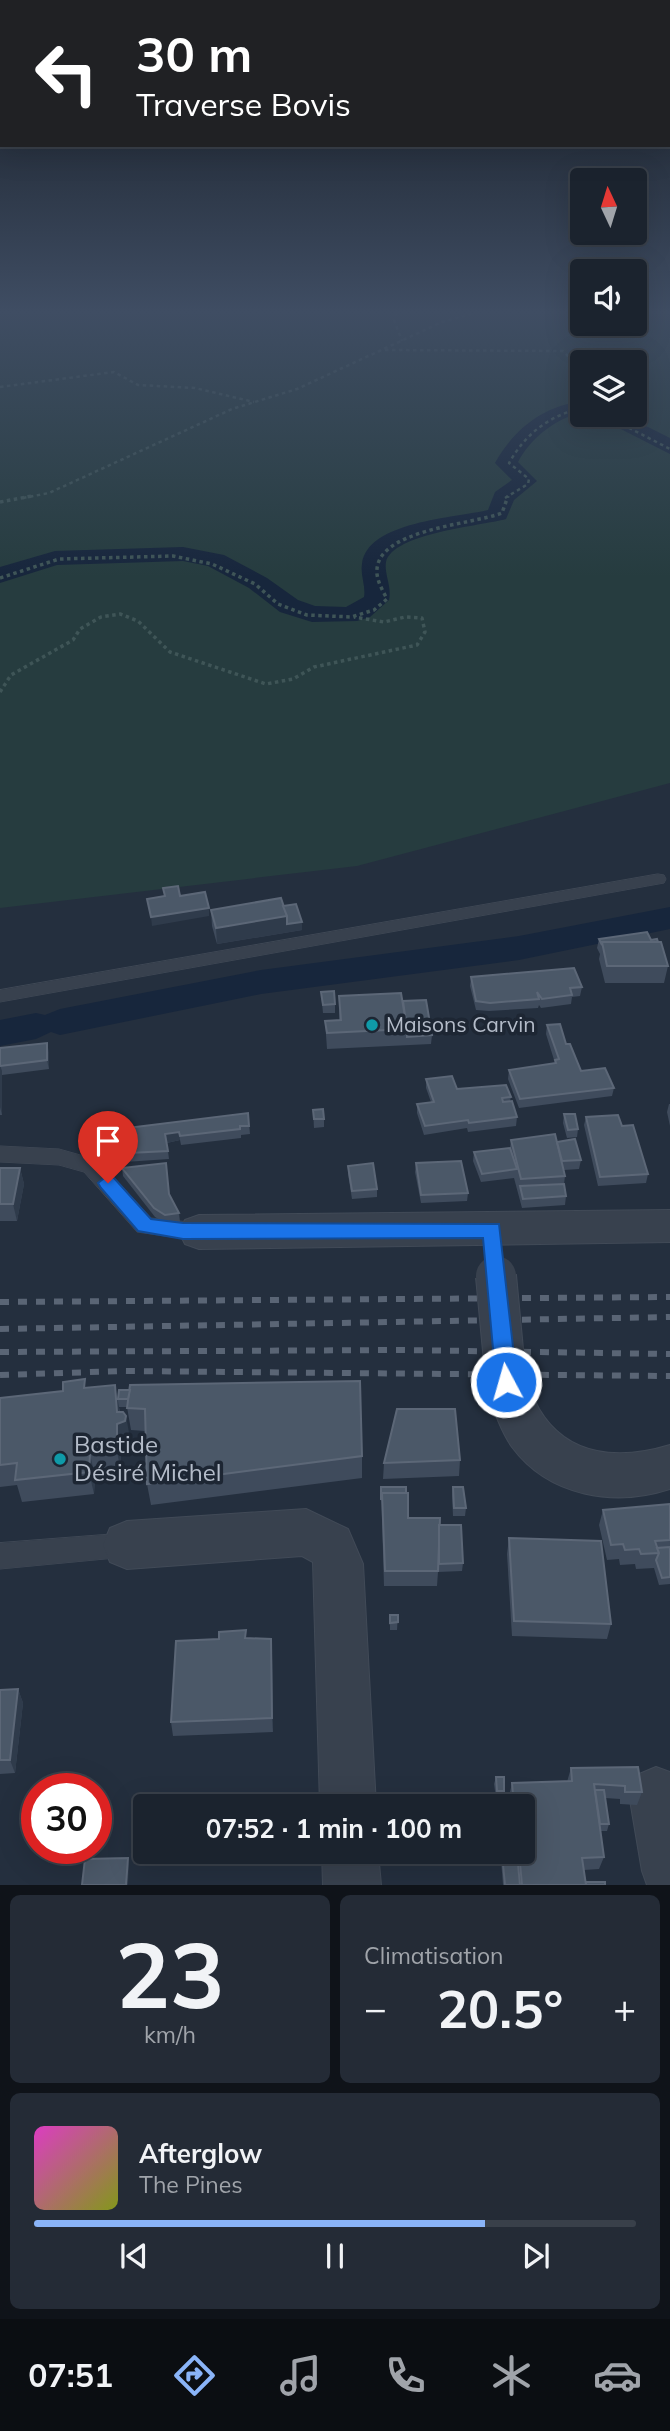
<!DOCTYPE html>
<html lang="fr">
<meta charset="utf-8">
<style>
body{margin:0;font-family:Mulish,sans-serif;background:#242b36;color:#f1f3f6;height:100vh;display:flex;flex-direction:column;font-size:26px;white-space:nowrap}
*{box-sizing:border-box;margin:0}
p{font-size:23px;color:#a0a4aa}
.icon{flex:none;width:38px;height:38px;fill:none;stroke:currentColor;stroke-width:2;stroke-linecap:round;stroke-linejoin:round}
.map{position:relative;height:1885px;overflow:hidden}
.details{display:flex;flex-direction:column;gap:10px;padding:10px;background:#0f1319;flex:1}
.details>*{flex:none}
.banner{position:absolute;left:0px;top:0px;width:670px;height:147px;box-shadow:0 7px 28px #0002,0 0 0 2px #39404a;background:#202124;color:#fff;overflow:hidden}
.needle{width:46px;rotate:356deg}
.controls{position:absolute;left:570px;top:168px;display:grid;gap:14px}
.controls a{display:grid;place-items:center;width:77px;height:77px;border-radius:7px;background:#1b232e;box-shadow:0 7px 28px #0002,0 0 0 2px #39404a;font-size:35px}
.speed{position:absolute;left:21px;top:1773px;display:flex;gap:14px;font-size:35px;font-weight:700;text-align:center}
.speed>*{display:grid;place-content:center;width:91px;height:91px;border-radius:50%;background:#1b232e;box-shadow:0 7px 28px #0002,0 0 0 2px #39404a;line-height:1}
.speed .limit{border:10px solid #d22;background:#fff;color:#111}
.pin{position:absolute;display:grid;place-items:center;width:60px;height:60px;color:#fff;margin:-72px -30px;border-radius:50% 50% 50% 0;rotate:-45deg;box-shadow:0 0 7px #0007}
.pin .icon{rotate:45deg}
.me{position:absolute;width:77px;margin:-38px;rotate:354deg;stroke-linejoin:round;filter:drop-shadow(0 0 5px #0008)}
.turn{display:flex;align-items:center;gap:24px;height:147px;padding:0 21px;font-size:32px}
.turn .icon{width:91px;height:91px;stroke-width:2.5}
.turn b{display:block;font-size:49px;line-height:60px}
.big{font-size:52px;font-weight:700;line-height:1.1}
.details .card{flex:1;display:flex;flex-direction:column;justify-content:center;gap:10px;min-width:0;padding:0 24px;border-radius:10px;background:#242b36}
.details .dial{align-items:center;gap:0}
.dial b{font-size:91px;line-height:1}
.song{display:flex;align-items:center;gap:21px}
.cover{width:84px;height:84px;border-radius:10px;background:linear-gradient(135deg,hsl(310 70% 55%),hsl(70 70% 35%))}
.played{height:7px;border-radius:4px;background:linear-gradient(90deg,#8ab4f8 75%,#39404a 75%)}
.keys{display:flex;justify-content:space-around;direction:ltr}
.heat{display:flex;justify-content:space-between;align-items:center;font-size:38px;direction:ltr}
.details .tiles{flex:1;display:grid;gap:10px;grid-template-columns:1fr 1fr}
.card:last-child{grid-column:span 2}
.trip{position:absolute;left:133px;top:1794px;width:402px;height:70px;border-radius:7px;background:#1b232e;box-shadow:0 7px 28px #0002,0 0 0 2px #39404a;font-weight:700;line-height:70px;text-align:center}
.tabs{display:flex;height:112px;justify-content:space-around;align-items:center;background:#0b0e12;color:#a0a4aa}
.tabs .icon{width:49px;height:49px}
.tabs .on{color:#8ab4f8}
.tabs b{font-size:32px;color:#f1f3f6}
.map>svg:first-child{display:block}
.green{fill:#263c3f;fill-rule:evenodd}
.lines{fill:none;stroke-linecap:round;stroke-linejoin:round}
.canal{fill:#17263c;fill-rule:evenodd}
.service-casing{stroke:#414a57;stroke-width:1}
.minor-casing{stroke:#414a57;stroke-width:2}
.path-far1{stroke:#3f5557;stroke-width:2.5;stroke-dasharray:3.5 3.5;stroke-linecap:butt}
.path{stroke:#3f5557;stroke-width:3.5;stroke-dasharray:3.5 3.5;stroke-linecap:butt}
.service{fill:#38414e;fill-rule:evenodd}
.minor{fill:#38414e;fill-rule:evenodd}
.rail{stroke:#5a6575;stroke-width:6;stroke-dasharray:9 9;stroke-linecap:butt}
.minor-bridge-casing{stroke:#414a57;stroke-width:42;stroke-linecap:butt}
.minor-bridge{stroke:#38414e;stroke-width:40}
.wall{fill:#3f4b5c}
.shaded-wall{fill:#2f3b4b}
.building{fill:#4b5868;stroke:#5c6777;stroke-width:2}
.route{fill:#1a73e8;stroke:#114b97;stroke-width:2}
.culture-dot{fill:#0f9aa8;stroke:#1d2633;stroke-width:2.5}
.labels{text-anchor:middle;stroke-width:7;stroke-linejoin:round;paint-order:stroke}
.poi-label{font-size:21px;fill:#b4bcc9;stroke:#1d2633;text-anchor:start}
.near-poi-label{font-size:24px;fill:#b4bcc9;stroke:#1d2633;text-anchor:start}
</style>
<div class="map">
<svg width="670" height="1885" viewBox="0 0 670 1885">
<rect width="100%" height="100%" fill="#242f3e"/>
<path class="green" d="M0,313H583V324H635V313H670V783L357,866L0,908ZM583,362H635V415H583Z"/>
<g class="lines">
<g class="canal">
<path d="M583,401V413C556,417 530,439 518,462L537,481L514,500L506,519C481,526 393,533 386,562C384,574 392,587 389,600L370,617L357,621L312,622L280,612L249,588L208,566L183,561L57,565L0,583V567L55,551L183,547L224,555L267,578L298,600L315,606L346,607L364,597C366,586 360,575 362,564C367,521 456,518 488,510L495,492L512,480L495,463C514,429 543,406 583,401Z"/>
<path d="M598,415H624L670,438V454L601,419Z"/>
<path d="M670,907V929L519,960L261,994L60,1035L51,1032L36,1039L0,1046V1020L36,1013L45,1015L60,1009L261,970L519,936Z"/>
</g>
<defs>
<g id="service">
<path d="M658,874L664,875L666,879L664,883L0,1002V990Z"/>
<path d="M0,1146L59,1149L98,1160L151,1218L199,1223L207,1226L210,1232L207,1238L199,1241L137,1232L84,1172L59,1165L0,1162Z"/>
<path d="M126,1533L135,1536L139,1545L135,1554L126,1557L0,1569V1543Z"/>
</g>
<g id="minor">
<path d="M670,1210V1242L199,1249L185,1244L179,1232L185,1220L199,1215Z"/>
<path d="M506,1362L522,1368C528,1381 532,1396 539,1409C568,1458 621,1460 670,1445V1489C615,1507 549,1497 512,1447C499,1428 492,1404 484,1382L490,1368Z"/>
<path d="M306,1509L348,1529L363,1564L376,1806H320L313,1562L302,1556L127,1569L110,1562L103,1545L110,1528L127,1521Z"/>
<path d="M656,1767L670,1772V1885H647L642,1871L629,1794L637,1775Z"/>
<path d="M322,1852H378L381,1885H323Z"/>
</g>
</defs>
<use href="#service" class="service-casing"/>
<use href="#minor" class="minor-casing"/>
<g class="path-far1">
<path d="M396,313L394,320L402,341"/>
<path d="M385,350L563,351C573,359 574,372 583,382"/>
<path d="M0,387L114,372L138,385L195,388L254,402"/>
<path d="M604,415L670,449"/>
<path d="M23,498L49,493L232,409L297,389L442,322L474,313"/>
<path d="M505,498L528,484L529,479L509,463C526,433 550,415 583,408"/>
</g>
<g class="path">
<path d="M0,502L32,496"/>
<path d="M0,578L59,559L173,556L212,564L255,584L278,604L307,615L351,617L374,610L387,599C383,591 378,583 377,574C373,529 472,525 502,513L508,496"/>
<path d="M0,692L11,675L73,640L80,629L101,617L120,614L138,621L170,652L266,684L293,679L314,667L417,645L425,632L422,618L405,617L384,622L354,617"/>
</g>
<use href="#service" class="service"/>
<use href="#minor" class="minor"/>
<g class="rail">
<path d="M0,1302L670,1297"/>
<path d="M0,1329L670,1317"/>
<path d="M0,1352L401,1350L670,1354"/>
<path d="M0,1375L124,1371L670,1376"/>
</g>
<defs>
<path id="minor-bridge" d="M496,1276L506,1382"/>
</defs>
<use href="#minor-bridge" class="minor-bridge-casing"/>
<use href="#minor-bridge" class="minor-bridge"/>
</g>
<g class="wall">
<path d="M283,906L302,922V930L217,944L212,926L211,910Z"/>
<path d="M599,939L651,940L668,966L664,983H605L599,959L600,954L597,948Z"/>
<path d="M471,977L582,987L580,996L572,997L571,1004L541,1008L539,1005L538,1008L489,1011L476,1010L470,986Z"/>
<path d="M321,992L335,1004V1013H323Z"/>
<path d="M339,996L403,1001L432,1035L431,1044L327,1049L325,1021H339Z"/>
<path d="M547,1025L566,1044L581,1071L614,1088L612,1096L519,1108L508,1079L509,1070L555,1063L546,1034Z"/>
<path d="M0,1048L49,1052V1069L2,1075V1071V1115H0Z"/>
<path d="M426,1079L457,1089L511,1097L510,1101L517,1117L516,1126L468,1132L467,1128L424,1135L417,1113V1104L431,1102L426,1088Z"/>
<path d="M669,1104H670V1126L667,1112Z"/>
<path d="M313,1110L324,1119V1127L314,1128Z"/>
<path d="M248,1113L250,1134L241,1135V1138L181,1145L180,1140L167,1143L169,1159L110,1163L89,1141L87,1133Z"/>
<path d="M564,1114L578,1129L577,1137L567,1138L563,1123Z"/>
<path d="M586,1117L622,1126L648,1174L646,1183L598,1186L584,1125Z"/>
<path d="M511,1140L557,1142L581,1160L579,1169L564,1170L565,1176L564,1184L566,1196L565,1205L522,1208L514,1178L481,1182L473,1161L474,1152L510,1148Z"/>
<path d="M416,1163L468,1193L467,1201L421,1203L415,1172Z"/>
<path d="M348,1166L377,1189V1197L352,1199L348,1174Z"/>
<path d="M0,1168H20L24,1184L17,1221H0Z"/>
<path d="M122,1168L169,1194L179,1213L180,1222L166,1223L155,1217L123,1176Z"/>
<path d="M87,1388L118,1399L119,1390L362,1456V1478L151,1505L147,1484L145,1431L131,1430L127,1407H119L120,1412L130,1438L129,1443L121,1446V1473L95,1476L94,1494L22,1502L17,1485L0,1487V1398Z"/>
<path d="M460,1460L459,1476L383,1479L384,1463Z"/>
<path d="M381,1487L408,1518L439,1525L463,1563L462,1571L438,1572L437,1586H384Z"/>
<path d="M453,1487L466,1508L465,1516H453L452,1495Z"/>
<path d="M670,1504V1584L659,1585L654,1568L636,1569L635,1564L620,1565L619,1559L607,1560L599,1525L603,1510Z"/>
<path d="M509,1538L611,1624L607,1639L512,1636L507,1554Z"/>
<path d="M390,1615H398L397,1630H390Z"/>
<path d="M246,1630V1638L272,1653L273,1732L173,1736L171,1722L219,1639Z"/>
<path d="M18,1689L23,1703L15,1773L0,1774V1690Z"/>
<path d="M571,1768L642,1792L637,1805L620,1804V1799L605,1798L609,1824L607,1831H600L604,1857L599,1869L584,1870L586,1882L605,1885H503L501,1860L502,1854H515L514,1852H523V1806H510L509,1796L512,1783L567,1782Z"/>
<path d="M496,1777L504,1791L503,1797L496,1798L494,1784Z"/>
</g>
<g class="shaded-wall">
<path d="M209,908V916L152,926L151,917Z"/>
<path d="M287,916L302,922V930L217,944L216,928Z"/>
<path d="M47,1043L49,1052V1069L47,1060Z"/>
<path d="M0,1065L2,1071V1115L0,1107Z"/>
<path d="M179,1132L180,1140L166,1143L165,1134Z"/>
<path d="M20,1168L24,1184L17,1221L13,1204Z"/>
<path d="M115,1385L119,1407L120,1423L126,1416L130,1438L129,1443L121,1446V1473L117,1451V1412Z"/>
<path d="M90,1454L95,1476L94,1494L89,1472Z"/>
<path d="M271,1639L272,1653L273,1732L272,1718Z"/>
<path d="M18,1689L23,1703L15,1773L10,1760Z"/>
<path d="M128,1858L129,1865L128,1885H126Z"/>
</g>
<g class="building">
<path d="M178,886L180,896L205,892L209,908L151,917L147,899L165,896L163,888Z"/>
<path d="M281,898L287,916L216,928L211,910Z"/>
<path d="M296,904L302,922L287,924V916L283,906Z"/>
<path d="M647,932L651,940L657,939L658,942H602V945L599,939Z"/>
<path d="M602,942H661L668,966H607Z"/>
<path d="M574,968L582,987L570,988L572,995L542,999L537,992L539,999L490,1003L476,1001L471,977Z"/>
<path d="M334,991L335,1004L323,1005L321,992Z"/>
<path d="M401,993L407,1029L327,1033L325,1021L341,1020L339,996Z"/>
<path d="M426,1000L432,1035L407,1037V1029L403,1001Z"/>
<path d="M560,1024L566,1044H570L581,1071L605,1068L614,1088L520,1099L509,1070L556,1063L555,1060L559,1059L547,1025Z"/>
<path d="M47,1043V1060L0,1066V1048Z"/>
<path d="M452,1076L457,1089L506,1085L511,1097L502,1098L503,1102L512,1101L517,1117L469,1123L468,1120L425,1126L417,1104L434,1102L426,1079Z"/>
<path d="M323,1109L324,1119H314L313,1110Z"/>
<path d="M248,1113L249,1126H240V1129L180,1136L179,1132L165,1134L168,1151L108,1154L87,1133Z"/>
<path d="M564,1114H575L578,1129L568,1130Z"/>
<path d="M618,1115L622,1126L633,1125L648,1174L600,1177L586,1117Z"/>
<path d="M555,1134L565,1176L521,1179L511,1140Z"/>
<path d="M575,1139L581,1160L562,1161L557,1142Z"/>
<path d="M510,1148L517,1169L482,1174L474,1152Z"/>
<path d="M461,1161L468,1193L421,1195L416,1163Z"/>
<path d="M166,1163L169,1194L179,1213L165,1215L154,1208L122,1168Z"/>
<path d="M373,1163L377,1189L352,1191L348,1166Z"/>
<path d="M0,1168H20L13,1204H0Z"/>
<path d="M564,1184L566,1196L523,1199L520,1186Z"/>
<path d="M85,1379L84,1388L115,1385L117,1412H123L126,1416L125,1421L117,1424V1451L90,1454L89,1472L15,1480L17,1463L0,1465V1398L63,1391V1382Z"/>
<path d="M360,1381L362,1456L147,1484L145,1409L127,1408L130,1385Z"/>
<path d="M119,1390H130L128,1399H118Z"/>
<path d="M397,1409H455L460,1460L384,1463Z"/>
<path d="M381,1487H406V1493H382L381,1500Z"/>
<path d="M453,1487H463L466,1508H454Z"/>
<path d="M382,1493H408V1518H440L438,1571H385Z"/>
<path d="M670,1504V1540L655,1541L659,1553L641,1554L639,1549L625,1550L623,1544L611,1545L603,1510Z"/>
<path d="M439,1525H461L463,1563L439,1564Z"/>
<path d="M509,1538L601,1541L611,1624L514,1621Z"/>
<path d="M670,1547V1577L662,1578L656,1560L659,1553L657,1548Z"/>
<path d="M390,1615H398V1622L390,1623Z"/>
<path d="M246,1630L245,1638L271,1639L272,1718L171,1722L176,1641L219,1639V1632Z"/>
<path d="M18,1689L10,1760H0V1690Z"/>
<path d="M638,1767L642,1792H625V1786L594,1784L604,1857L582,1858L586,1885H522L519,1852H523V1806H514L512,1783L572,1781L571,1768Z"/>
<path d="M496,1777H504V1791H497Z"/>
<path d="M595,1790H604L609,1824H600Z"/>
<path d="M502,1854H517L520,1885H505Z"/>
<path d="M128,1858L126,1885H82L85,1859Z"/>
<rect x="586" y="1882" width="19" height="3"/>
</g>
<linearGradient id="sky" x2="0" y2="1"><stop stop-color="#141a22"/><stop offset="0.54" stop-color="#3f4d63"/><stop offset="1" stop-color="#3f4d63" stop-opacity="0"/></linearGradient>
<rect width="670" height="577" fill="url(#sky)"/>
<path class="route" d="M108,1175L114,1178L151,1219L183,1223L499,1224L517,1382L514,1389L506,1392L499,1389L496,1382L483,1238L183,1239L138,1231L101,1188L98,1183Z"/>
<g class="culture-dot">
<circle cx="372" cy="1025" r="7"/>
<circle cx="60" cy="1459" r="7"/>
</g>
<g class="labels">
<g class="poi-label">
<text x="386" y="1032">Maisons Carvin</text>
</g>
<g class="near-poi-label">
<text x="74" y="1453">Bastide<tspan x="74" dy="28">Désiré Michel</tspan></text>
</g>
</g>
</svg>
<div class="controls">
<a><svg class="needle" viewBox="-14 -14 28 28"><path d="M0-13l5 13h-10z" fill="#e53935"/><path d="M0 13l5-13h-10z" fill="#a0a4aa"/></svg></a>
<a><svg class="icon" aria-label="sound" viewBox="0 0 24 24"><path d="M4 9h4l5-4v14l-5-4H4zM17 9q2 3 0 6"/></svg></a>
<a><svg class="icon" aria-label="layers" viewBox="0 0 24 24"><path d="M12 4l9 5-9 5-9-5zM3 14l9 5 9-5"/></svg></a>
</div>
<div class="speed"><div class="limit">30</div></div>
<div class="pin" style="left:108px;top:1183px;background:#d93025"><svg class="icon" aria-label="arrive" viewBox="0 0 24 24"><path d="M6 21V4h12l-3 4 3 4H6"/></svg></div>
<svg class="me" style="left:506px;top:1382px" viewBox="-20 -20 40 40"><circle r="17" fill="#1a73e8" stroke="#fff" stroke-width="3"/><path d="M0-11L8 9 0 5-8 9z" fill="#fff"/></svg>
<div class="trip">07:52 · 1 min · 100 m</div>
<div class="banner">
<div class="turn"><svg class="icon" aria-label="left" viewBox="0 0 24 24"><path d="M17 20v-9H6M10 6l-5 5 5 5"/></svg><div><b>30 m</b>Traverse Bovis</div></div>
</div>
</div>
<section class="details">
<div class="tiles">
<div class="card dial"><b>23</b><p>km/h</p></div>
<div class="card"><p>Climatisation</p>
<div class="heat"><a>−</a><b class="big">20.5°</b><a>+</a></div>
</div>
<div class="card">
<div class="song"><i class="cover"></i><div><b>Afterglow</b><p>The Pines</p></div></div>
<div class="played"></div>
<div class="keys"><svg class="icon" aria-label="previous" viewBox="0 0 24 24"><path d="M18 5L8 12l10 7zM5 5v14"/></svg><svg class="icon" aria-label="pause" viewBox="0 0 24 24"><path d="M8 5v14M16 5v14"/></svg><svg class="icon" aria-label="next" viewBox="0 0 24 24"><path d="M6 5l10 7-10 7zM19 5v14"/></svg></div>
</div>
</div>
</section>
<nav class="tabs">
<b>07:51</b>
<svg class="icon on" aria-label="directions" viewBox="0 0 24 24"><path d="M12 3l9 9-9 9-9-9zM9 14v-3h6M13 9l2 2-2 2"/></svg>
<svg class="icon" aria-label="music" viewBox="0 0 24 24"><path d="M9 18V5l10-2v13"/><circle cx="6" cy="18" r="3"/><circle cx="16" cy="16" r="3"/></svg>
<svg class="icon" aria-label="phone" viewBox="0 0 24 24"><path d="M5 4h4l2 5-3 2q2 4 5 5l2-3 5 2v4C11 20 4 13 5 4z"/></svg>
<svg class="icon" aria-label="climate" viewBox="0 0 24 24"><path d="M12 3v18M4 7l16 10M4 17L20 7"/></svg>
<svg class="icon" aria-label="car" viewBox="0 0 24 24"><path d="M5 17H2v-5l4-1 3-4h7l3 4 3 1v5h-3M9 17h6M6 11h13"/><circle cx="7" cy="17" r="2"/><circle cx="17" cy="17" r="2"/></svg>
</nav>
